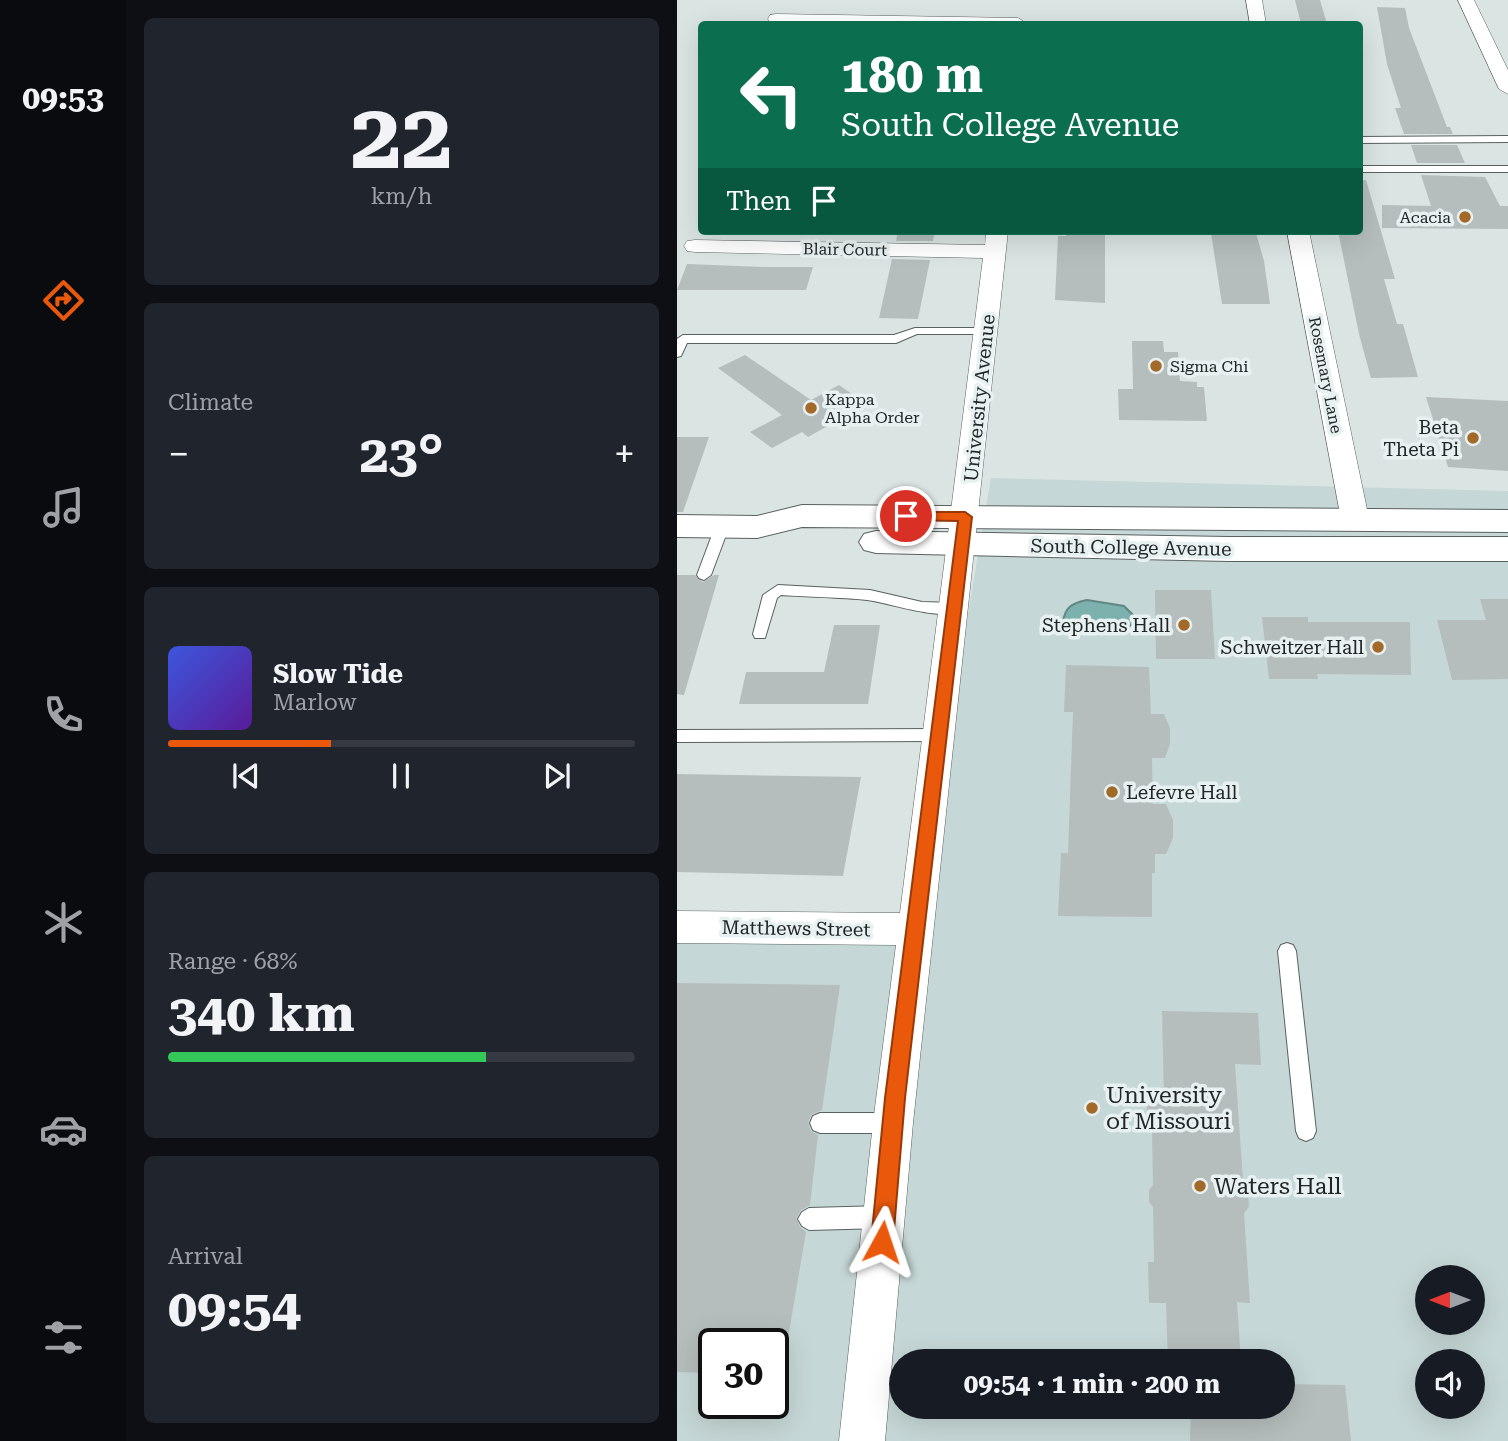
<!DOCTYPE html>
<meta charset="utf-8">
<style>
body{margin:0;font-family:"Roboto Serif",serif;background:#20242c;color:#f1f3f6;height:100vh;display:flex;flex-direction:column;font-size:26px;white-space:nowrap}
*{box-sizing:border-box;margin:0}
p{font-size:23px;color:#9ea1a6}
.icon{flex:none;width:38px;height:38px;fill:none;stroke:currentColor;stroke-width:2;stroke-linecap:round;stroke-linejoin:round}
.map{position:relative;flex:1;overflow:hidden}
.drawer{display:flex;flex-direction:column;gap:18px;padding:18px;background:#0d0f14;width:551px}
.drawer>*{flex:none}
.guide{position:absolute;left:21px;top:21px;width:665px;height:214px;border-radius:7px;box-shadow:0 7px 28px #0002;background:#0b6e4f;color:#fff;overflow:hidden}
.needle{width:46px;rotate:270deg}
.fabs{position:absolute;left:738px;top:1265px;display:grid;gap:14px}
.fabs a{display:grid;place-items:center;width:70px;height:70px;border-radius:50%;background:#171b24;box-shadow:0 7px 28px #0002;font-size:35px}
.speed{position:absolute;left:21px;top:1328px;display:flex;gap:14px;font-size:35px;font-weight:700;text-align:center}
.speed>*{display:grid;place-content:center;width:91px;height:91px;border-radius:50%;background:#171b24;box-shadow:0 7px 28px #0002;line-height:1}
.speed .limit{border:4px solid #111;border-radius:10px;background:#fff;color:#111}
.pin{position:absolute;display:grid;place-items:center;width:60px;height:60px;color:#fff;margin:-30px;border:4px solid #fff;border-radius:50%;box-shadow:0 2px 7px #0007}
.me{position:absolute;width:77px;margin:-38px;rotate:5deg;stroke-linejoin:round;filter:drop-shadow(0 0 5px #0008)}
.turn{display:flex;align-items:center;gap:24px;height:147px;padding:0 28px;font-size:32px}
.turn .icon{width:91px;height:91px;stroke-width:2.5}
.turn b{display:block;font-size:49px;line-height:60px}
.then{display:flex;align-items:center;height:66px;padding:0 28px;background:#0003;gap:14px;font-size:26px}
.big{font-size:52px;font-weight:700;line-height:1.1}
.drawer .widget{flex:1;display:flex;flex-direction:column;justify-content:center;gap:10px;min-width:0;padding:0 24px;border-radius:10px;background:#20242c}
.drawer .dial{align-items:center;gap:0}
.dial b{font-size:91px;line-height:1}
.song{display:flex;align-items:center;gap:21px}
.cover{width:84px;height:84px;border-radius:10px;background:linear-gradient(135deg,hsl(230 70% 55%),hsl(270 70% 35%))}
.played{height:7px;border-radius:4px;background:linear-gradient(90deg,#ea580c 35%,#363941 35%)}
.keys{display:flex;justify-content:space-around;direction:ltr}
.heat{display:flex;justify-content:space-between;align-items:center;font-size:38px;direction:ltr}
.charge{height:10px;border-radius:5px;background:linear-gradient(90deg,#34c759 68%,#363941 0)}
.trip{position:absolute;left:212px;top:1349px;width:406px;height:70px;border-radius:35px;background:#171b24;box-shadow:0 7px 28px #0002;font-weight:700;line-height:70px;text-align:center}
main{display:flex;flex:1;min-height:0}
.menu{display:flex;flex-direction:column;width:126px;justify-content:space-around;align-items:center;background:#090b0e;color:#9ea1a6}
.menu .icon{width:49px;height:49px}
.menu .active{color:#ea580c}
.menu b{font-size:32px;color:#f1f3f6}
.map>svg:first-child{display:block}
.built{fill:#c5d7d6;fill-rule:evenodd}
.water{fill:#7cb1ae;stroke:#618785;stroke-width:2}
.building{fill:#b5bebd}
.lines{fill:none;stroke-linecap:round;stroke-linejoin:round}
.lane-casing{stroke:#596160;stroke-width:2}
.street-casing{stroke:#596160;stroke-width:1}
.secondary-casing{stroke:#596160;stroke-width:2}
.lane{fill:#fff;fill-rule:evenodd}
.street{fill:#fff;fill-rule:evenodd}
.secondary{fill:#fff;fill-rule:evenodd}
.route{fill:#ea580c;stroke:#983908;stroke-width:2}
.poi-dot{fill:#a36928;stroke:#e8f1f1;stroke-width:2.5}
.labels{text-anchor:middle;stroke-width:7;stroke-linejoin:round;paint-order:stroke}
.far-poi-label{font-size:16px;fill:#222626;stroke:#e8f1f1;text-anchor:start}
.far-street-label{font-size:16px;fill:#222626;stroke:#e8f1f1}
.street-label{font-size:19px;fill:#222626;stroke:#e8f1f1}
.poi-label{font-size:19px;fill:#222626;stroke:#e8f1f1;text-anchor:end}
.near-poi-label{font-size:23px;fill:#222626;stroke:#e8f1f1;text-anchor:start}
</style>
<main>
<nav class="menu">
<b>09:53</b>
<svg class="icon active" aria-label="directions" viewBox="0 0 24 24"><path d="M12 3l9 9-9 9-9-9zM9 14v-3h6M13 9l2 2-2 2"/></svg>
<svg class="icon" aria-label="music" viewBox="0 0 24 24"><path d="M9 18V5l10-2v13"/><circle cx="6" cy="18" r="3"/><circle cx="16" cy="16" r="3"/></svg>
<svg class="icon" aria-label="phone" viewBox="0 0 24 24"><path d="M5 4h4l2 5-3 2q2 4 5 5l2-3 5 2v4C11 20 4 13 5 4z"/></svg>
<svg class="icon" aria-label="climate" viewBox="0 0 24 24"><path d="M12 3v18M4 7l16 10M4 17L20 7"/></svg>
<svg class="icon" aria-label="car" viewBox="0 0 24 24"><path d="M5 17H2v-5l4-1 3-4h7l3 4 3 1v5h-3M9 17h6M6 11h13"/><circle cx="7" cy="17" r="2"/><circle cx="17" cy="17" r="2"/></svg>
<svg class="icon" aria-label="filters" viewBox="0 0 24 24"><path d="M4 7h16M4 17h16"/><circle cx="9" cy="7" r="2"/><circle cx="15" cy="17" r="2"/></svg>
</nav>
<section class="drawer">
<div class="widget dial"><b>22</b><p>km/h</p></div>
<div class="widget"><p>Climate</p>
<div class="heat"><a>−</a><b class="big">23°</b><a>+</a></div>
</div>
<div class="widget">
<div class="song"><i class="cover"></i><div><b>Slow Tide</b><p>Marlow</p></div></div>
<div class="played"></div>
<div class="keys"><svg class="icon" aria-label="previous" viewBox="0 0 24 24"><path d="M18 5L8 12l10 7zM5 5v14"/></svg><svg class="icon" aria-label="pause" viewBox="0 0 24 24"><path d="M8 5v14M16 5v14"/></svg><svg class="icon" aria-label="next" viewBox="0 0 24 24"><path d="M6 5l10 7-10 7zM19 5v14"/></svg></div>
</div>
<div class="widget"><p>Range · 68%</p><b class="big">340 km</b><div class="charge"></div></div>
<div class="widget"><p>Arrival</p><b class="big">09:54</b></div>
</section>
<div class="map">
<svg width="831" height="1441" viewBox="0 0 831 1441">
<rect width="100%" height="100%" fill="#dae4e3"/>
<path class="built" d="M314,478L831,491V1441H0V932L238,929ZM751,1278H796V1323H751ZM37,1344H96V1404H37ZM224,1362H606V1407H224ZM751,1362H796V1407H751Z"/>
<path class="water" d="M410,600L447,606L456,615V623C445,634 437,629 424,628C407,626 407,642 386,622C388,607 395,603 410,600Z"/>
<g class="building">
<path d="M618,0H643L650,24H624Z"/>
<path d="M700,7L728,8L732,28L770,127H773L776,134H727L718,108H724L710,64Z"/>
<path d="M734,145H780L788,163H740Z"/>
<path d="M744,175L808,177L823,206H831V229L705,228V205L754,206Z"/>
<path d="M689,180L718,279H707L720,324H726L741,377L694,378L682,334L661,231H682V181Z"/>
<path d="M221,231H258L256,241H219Z"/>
<path d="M389,231H428V303L378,300L381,236H389Z"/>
<path d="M534,233H579L587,261L593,304H545Z"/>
<path d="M215,259L253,260L241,319L202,318Z"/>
<path d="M10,264L86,267H136L129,290H0Z"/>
<path d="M455,341H486L487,352H501L503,381L520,382V387H527L530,421L442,420L441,389H456Z"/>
<path d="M68,355L134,400L162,385L185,401L160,415L165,418L131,437L125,432L95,448L73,432L105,415L41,368Z"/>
<path d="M749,397L831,401V471L771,467Z"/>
<path d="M0,437H32L6,512H0Z"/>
<path d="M0,575H18L26,582L37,575H42L7,695L0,694Z"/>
<path d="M478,590H534L538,659H479Z"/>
<path d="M803,599H831V679L775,680L760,620H809Z"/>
<path d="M585,617H631V622H733L734,675L640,674L641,679H592Z"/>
<path d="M157,625H203L191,704H62L69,672H147Z"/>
<path d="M389,665L472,667L474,714H487L493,728V744L488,758H475L476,804H489L496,820V838L489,854H478V873H475V917L381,916L384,853H391L396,712H387Z"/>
<path d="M0,774L184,777L166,876L0,872Z"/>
<path d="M0,983L163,985L145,1110L135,1114L131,1122L134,1131L141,1135L133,1205L124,1210L119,1218L123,1227L129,1232L110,1344H37V1373L0,1372Z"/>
<path d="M485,1011L581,1013L584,1065L558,1064L566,1181L571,1187L572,1207L567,1213L573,1303L560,1302L564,1362H491L489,1303H472L471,1262H477L476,1207L472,1202V1190L476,1185L475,1129H470V1099L487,1100Z"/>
<path d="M606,1384L668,1385L674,1441H513L514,1407H606Z"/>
</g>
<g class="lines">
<defs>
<g id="lane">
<path d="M831,136V142L682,143V137Z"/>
<rect x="682" y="166" width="149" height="6"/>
<path d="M238,328H310L316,331L310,334H240L219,343H10L4,356L0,357V339L6,335H217Z"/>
<path d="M45,522L52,527L34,575L27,580L22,578L20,575L38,527Z"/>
<path d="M101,585L193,590L245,602L277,603L284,608C271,624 210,602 190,600C162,597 132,597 104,595L100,598L88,638H78L76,634L86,595Z"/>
<path d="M261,729L267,731L269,735L267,739L261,741L0,742V730Z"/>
<path d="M610,943L616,945L619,951L639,1131L636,1138L629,1141L622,1138L619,1131L601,951L604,945Z"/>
<path d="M143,1113H216L223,1116L226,1123L223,1130L216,1133H143L136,1130L133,1123L136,1116Z"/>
<path d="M206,1206L213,1210L217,1217L213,1224L206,1228L132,1230L125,1226L121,1219L125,1212L132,1208Z"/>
</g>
<g id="street">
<path d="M569,0H585L589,24H573Z"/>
<path d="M781,0H797L831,70V94L822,89Z"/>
<path d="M99,14L341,18L349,23H93L91,19L93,15Z"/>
<path d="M309,231H331L236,1123L208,1441H162L196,1123L219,945L0,943V911L223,913L306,258L18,252L10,251L7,246L10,241L18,240L308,245Z"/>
<path d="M610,231H632L692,519L688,525L678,528L668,525L664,519Z"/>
</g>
<g id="secondary">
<path d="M125,505L831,510V532L125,527L80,538L0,537V515L80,516Z"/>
<path d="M199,531L551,537H831V561H551L199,553L187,550L182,542L187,534Z"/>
</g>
</defs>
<use href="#lane" class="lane-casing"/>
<use href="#street" class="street-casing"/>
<use href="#secondary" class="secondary-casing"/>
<use href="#lane" class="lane"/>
<use href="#street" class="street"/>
<use href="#secondary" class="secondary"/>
</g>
<path class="route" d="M229,512H288L295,517L228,1098L216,1242L213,1250L205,1253L197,1250L194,1242L208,1098L281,521L224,520L222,516Z"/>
<g class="poi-dot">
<circle cx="788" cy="217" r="7"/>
<circle cx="479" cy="366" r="7"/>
<circle cx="134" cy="408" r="7"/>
<circle cx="796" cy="438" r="7"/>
<circle cx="507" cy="625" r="7"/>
<circle cx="701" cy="647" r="7"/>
<circle cx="435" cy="792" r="7"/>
<circle cx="415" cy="1108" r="7"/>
<circle cx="523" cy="1186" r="7"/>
</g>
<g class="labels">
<g class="far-poi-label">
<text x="774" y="223" text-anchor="end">Acacia</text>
<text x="493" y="372">Sigma Chi</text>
<text x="148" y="405">Kappa<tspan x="148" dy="18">Alpha Order</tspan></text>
</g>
<g class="far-street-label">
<text transform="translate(168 249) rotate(1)" y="6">Blair Court</text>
<text transform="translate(649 375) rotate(79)" y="6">Rosemary Lane</text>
</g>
<g class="street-label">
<text transform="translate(302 398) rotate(-84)" y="7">University Avenue</text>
<text transform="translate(454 547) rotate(1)" y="7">South College Avenue</text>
<text transform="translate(119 928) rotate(1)" y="7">Matthews Street</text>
</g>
<g class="poi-label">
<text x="782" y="434">Beta<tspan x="782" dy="22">Theta Pi</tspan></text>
<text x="493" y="632">Stephens Hall</text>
<text x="687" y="654">Schweitzer Hall</text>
<text x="449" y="799" text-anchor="start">Lefevre Hall</text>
</g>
<g class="near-poi-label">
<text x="429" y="1103">University<tspan x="429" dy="26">of Missouri</tspan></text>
<text x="537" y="1194">Waters Hall</text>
</g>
</g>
</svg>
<div class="fabs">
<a><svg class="needle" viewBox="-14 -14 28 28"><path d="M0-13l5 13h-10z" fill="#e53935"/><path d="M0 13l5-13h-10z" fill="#9ea1a6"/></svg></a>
<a><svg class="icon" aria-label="sound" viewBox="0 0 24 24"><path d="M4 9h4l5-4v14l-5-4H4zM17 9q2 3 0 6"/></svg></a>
</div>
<div class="speed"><div class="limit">30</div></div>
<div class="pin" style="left:229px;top:516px;background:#d93025"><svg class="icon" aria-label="arrive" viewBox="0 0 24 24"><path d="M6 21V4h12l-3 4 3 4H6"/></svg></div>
<svg class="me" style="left:205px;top:1242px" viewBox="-20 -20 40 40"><path d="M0-17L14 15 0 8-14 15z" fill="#ea580c" stroke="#fff" stroke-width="4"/></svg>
<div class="trip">09:54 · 1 min · 200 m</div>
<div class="guide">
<div class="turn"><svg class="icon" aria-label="left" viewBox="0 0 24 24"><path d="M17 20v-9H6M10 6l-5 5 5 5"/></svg><div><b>180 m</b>South College Avenue</div></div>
<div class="then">Then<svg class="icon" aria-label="arrive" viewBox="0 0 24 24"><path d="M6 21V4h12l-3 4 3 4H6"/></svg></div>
</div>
</div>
</main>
